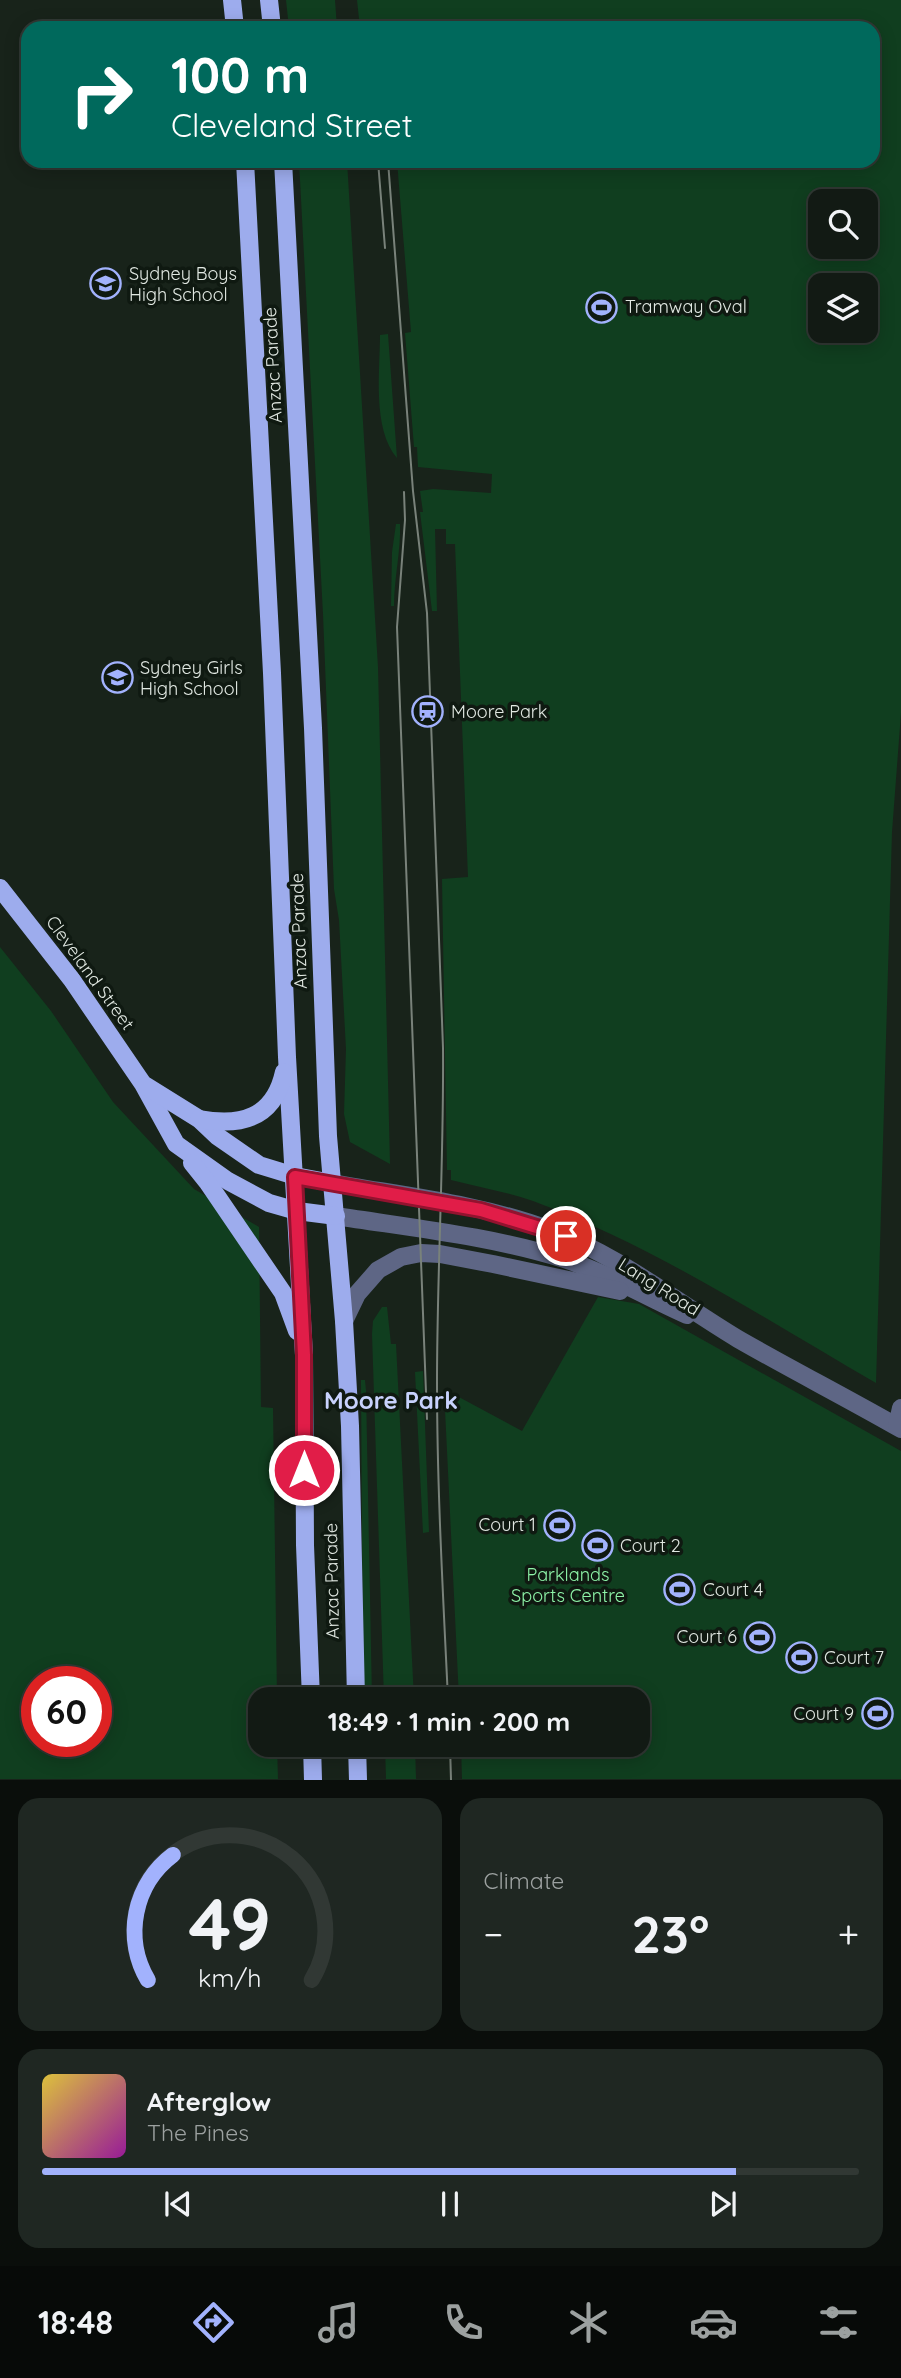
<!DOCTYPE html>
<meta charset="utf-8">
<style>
body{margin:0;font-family:Quicksand,sans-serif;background:#1f2722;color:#f1f3f6;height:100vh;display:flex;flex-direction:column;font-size:26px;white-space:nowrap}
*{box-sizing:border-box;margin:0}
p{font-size:23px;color:#9ca1a0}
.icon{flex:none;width:38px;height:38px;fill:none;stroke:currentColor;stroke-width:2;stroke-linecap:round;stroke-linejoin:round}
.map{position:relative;height:1780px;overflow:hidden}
.side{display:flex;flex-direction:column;gap:18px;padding:18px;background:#0a0e0b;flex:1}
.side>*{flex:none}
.hud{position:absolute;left:21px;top:21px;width:859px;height:147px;border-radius:21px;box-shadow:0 4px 18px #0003,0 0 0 2px #313834;background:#00695c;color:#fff;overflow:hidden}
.tools{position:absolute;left:808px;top:189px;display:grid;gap:14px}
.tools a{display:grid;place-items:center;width:70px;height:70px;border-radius:14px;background:#121a14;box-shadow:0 4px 18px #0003,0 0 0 2px #313834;font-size:35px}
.speed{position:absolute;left:21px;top:1666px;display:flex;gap:14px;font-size:35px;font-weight:700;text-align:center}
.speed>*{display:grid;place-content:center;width:91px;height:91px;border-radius:50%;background:#121a14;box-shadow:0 4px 18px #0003,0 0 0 2px #313834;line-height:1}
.speed .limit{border:10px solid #d22;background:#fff;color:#111}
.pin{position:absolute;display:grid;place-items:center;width:60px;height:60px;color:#fff;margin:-30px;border:4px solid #fff;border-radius:50%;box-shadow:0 2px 7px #0007}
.me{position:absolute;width:77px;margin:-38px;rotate:0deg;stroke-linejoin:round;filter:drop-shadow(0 0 5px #0008)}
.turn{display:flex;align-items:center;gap:24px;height:147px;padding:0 35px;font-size:32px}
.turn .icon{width:91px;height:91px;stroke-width:2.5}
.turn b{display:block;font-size:49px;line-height:60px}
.big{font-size:52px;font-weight:800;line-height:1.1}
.side .card{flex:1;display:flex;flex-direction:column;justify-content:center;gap:10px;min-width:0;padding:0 24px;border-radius:21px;background:#1f2722}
.side .dial{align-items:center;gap:0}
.dial svg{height:182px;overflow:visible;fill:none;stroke:#313834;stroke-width:7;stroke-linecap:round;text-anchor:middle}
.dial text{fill:#f1f3f6;stroke:none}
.song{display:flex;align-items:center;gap:21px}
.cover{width:84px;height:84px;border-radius:10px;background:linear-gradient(135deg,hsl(50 70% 55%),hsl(300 70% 35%))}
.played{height:7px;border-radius:4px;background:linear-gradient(90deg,#a2b2fd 85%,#313834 85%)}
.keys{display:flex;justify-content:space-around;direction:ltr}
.heat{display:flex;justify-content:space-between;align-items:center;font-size:38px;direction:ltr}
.side .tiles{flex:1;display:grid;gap:18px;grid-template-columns:1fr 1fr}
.card:last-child{grid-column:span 2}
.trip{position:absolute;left:248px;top:1687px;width:402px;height:70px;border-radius:21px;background:#121a14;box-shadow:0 4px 18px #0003,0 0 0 2px #313834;font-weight:800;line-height:70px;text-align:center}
.tabs{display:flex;height:112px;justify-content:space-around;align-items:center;background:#070a08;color:#9ca1a0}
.tabs .icon{width:49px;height:49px}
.tabs .current{color:#a2b2fd}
.tabs b{font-size:32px;color:#f1f3f6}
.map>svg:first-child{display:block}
.green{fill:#103e1f;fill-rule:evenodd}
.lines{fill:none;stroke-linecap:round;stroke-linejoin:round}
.minor{stroke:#5e6685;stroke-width:18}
.major{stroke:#9daced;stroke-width:18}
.tram{stroke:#79827a;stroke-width:2}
.route-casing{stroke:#92132f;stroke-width:18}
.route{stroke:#e11d48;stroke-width:12}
.labels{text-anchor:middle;stroke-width:7;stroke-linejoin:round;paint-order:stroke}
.poi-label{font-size:18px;fill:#e1e8e2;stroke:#0f1911;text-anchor:start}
.street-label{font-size:18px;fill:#e1e8e2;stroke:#0f1911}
.park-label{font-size:18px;fill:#8ef4a8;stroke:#0f1911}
.district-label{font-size:24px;font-weight:bold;fill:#c8d2fd;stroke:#0f1911}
</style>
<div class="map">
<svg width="901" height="1780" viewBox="0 0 901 1780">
<rect width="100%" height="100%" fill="#18231a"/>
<g class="green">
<path d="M286,0H335L337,28H289Z"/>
<path d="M357,0H901V713L892,832L876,1383C765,1319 654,1246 533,1201C507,1192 478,1187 451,1180V1170H447L442,879L468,877L455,544H446V529H435L437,611H432L420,512H423L420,491L433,489L491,493L492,474L418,467L417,447H414L405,333L411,332L397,161H873V28H385L376,19L368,20L360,28ZM821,201H866V247H821ZM821,285H866V331H821Z"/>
<path d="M299,161H347L378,667L390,1164L350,1142L344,1114L346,1049L339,920L334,889L323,614Z"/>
<path d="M388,334L397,458C372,429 380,371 380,335Z"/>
<path d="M396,524H400C401,551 394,578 394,606H391L392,552Z"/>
<path d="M0,947L51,1011L113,1102L194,1189L259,1227L261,1407L273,1408L277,1699H261V1745H277L278,1779H0ZM37,1682H96V1741H37Z"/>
<path d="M598,1297L639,1304L901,1451V1779H462L461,1745H639V1699H459L444,1389L522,1431Z"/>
<path d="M382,1307H387L391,1344H396L414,1699H384L372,1334L373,1321Z"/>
<path d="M423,1371L429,1532L423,1533L415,1372Z"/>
<path d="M361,1380H365L366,1391L372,1699H363Z"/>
<path d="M385,1745H415L416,1779H386Z"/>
</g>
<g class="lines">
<g class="minor">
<path d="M332,1183C405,1196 481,1204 550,1230C619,1256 675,1301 738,1339C792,1370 847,1398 901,1429"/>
<path d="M336,1216C412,1228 490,1236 564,1259C607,1273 646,1297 687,1315"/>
<path d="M344,1321L357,1294L378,1270L401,1257L421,1253L440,1254L493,1264L620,1291"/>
<path d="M897,1426L901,1408"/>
</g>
<g class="major">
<path d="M232,0L235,28"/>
<path d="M269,0L272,28"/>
<path d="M245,161L272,673L287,1057L304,1355L305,1545L311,1699"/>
<path d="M283,161L313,728L328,1136L344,1321L350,1426L356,1699"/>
<path d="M0,888L72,980L143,1084L176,1144L228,1181L269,1203L297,1211L336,1216"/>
<path d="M146,1086L199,1119L217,1136L259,1165L295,1176L332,1183"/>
<path d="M199,1119C241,1127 274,1118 284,1072"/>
<path d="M192,1163L208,1183L283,1293L297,1331"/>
<path d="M312,1745L313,1780"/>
<path d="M357,1745L358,1780"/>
</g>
<g class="tram">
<path d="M375,25L376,28"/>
<path d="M378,161L385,248"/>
<path d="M388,161L413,491L427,613L443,1048C444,1160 437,1271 437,1382C437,1488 443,1594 448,1699"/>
<path d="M404,492L405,520L397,627L427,1419"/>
<path d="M450,1745L451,1780"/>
</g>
</g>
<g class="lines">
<defs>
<path id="route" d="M304,1470V1355L295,1177L481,1210L566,1236"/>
</defs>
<use href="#route" class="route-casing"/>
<use href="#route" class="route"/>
</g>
<defs>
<symbol id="school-ring" viewBox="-11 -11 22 22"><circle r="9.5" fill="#0f1911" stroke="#a2b2fd" stroke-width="1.5"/><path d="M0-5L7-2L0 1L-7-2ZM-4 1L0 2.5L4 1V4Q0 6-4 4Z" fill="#a2b2fd"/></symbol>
<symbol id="stadium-ring" viewBox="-11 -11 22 22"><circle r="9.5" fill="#0f1911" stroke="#a2b2fd" stroke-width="1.5"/><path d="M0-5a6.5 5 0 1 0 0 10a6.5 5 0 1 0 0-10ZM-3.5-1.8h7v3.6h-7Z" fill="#a2b2fd"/></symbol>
<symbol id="station-ring" viewBox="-11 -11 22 22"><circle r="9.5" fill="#0f1911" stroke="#a2b2fd" stroke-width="1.5"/><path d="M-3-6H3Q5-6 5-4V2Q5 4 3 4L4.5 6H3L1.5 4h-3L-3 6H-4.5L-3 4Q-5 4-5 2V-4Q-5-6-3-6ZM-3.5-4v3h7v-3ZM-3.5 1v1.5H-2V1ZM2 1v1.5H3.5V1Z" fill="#a2b2fd"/></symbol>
</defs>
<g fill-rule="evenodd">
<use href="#school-ring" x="88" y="266" width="35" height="35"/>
<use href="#stadium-ring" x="584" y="290" width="35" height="35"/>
<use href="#school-ring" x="100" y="660" width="35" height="35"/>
<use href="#station-ring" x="410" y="694" width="35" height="35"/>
<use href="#stadium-ring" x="542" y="1508" width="35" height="35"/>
<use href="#stadium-ring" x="580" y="1528" width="35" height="35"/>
<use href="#stadium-ring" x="662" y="1572" width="35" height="35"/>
<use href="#stadium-ring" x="742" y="1620" width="35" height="35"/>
<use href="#stadium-ring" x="784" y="1640" width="35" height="35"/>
<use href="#stadium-ring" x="860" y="1696" width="35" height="35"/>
</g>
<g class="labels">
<g class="poi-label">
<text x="129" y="280">Sydney Boys<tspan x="129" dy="21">High School</tspan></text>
<text x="625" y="313">Tramway Oval</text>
<text x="140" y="674">Sydney Girls<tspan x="140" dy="21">High School</tspan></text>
<text x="451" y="718">Moore Park</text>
<text x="536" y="1531" text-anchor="end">Court 1</text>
<text x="620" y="1552">Court 2</text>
<text x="703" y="1596">Court 4</text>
<text x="737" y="1643" text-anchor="end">Court 6</text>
<text x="824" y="1664">Court 7</text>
<text x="854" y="1720" text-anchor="end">Court 9</text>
</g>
<g class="street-label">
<text transform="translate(273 365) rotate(-93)" y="6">Anzac Parade</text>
<text transform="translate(299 931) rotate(-92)" y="6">Anzac Parade</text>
<text transform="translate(90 973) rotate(54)" y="6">Cleveland Street</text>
<text transform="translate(659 1287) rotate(32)" y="6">Lang Road</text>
<text transform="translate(332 1581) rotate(-91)" y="6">Anzac Parade</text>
</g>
<g class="park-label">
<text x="568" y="1581">Parklands<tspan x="568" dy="21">Sports Centre</tspan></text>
</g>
<g class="district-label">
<text x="391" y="1409">Moore Park</text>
</g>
</g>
</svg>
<div class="tools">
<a><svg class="icon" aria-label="search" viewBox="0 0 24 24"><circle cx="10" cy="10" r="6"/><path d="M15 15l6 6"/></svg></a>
<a><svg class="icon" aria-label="layers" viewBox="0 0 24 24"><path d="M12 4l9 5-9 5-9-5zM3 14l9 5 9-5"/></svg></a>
</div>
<div class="speed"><div class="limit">60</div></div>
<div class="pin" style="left:566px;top:1236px;background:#d93025"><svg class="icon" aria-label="arrive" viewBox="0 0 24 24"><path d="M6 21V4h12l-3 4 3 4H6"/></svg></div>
<svg class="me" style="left:304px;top:1470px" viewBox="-20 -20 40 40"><circle r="17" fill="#e11d48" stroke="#fff" stroke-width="3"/><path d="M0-11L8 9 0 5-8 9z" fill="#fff"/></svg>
<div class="trip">18:49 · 1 min · 200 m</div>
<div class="hud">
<div class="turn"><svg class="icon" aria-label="right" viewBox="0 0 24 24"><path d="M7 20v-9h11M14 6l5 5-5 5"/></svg><div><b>100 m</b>Cleveland Street</div></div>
</div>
</div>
<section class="side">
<div class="tiles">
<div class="card dial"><svg viewBox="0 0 100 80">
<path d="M14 69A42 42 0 1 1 86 69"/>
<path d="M14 69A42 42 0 0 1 25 14" stroke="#a2b2fd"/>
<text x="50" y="56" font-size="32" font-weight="700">49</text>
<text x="50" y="72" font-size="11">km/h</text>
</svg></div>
<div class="card"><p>Climate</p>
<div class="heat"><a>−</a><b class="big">23°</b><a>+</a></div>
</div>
<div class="card">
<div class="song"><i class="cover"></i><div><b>Afterglow</b><p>The Pines</p></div></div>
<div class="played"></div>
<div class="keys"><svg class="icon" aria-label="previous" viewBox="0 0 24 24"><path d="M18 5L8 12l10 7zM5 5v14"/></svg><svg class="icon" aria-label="pause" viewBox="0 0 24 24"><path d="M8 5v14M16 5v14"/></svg><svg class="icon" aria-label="next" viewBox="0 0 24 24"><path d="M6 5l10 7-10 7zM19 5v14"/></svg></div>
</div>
</div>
</section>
<nav class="tabs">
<b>18:48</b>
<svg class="icon current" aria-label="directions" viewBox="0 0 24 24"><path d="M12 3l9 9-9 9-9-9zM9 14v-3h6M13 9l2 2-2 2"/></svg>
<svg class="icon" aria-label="music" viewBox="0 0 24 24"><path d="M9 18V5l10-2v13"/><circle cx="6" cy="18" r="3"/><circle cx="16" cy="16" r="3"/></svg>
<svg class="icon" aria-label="phone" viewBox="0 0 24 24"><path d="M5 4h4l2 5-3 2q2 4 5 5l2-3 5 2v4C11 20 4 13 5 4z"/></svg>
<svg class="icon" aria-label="climate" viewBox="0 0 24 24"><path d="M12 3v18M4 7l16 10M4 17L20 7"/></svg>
<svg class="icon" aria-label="car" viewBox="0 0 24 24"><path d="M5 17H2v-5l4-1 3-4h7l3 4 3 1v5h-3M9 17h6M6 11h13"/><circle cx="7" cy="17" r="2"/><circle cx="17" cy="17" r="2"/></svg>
<svg class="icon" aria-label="filters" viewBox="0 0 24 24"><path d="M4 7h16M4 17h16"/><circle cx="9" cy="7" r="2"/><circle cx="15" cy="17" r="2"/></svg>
</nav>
